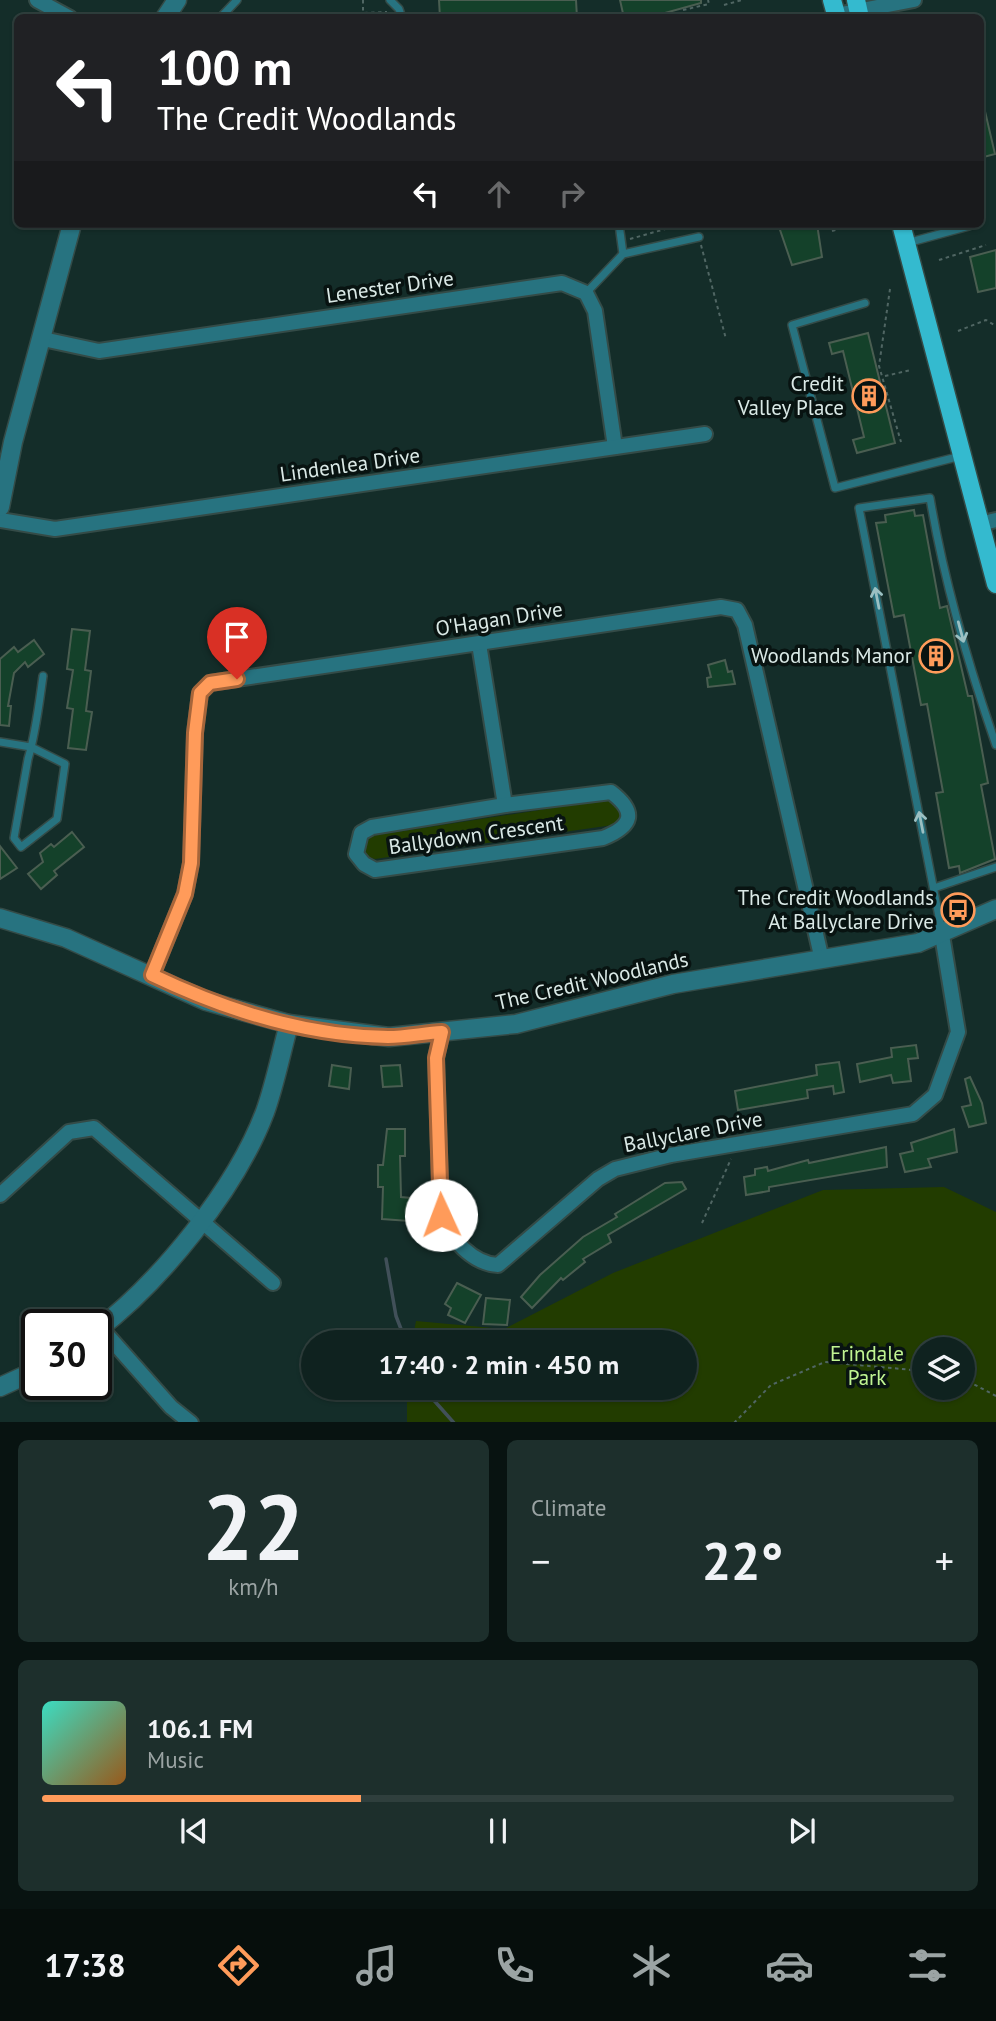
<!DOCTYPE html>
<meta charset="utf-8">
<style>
body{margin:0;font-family:"PT Sans",sans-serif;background:#1d2f2c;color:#f1f3f6;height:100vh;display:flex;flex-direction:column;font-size:26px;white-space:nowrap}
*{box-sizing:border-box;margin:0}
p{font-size:23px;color:#9ba4a4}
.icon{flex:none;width:38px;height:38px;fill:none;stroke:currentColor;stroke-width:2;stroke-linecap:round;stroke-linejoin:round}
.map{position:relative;height:1422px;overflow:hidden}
.panel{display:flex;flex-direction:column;gap:18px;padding:18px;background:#081311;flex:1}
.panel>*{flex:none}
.guide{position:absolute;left:14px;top:14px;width:970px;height:214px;border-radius:10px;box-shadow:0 2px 5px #0004,0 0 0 2px #2f3f3d;background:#202124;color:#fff;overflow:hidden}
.tools{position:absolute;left:912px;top:1337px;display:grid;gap:14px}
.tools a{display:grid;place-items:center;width:63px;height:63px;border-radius:50%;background:#0f221f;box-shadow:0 2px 5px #0004,0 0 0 2px #2f3f3d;font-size:35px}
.speed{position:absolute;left:21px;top:1309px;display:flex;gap:14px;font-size:35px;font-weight:700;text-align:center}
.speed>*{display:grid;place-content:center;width:91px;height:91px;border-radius:50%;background:#0f221f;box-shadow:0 2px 5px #0004,0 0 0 2px #2f3f3d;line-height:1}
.speed .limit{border:4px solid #111;border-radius:10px;background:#fff;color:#111}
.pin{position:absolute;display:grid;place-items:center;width:60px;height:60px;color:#fff;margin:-72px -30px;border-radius:50% 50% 50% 0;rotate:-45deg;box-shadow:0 0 7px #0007}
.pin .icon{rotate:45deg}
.me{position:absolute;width:77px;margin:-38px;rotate:358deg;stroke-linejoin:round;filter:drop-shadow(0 0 5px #0008)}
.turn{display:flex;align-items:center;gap:24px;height:147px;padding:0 28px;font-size:32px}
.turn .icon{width:91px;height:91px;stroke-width:2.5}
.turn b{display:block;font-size:49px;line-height:60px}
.lanes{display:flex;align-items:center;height:66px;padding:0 28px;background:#0003;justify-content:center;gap:35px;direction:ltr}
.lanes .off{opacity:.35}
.big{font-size:52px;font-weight:700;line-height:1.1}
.panel .tile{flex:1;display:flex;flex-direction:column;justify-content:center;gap:10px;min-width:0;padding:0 24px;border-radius:10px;background:#1d2f2c}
.panel .dial{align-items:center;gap:0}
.dial b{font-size:91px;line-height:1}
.song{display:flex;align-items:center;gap:21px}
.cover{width:84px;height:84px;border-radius:10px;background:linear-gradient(135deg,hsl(170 70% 55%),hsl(30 70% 35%))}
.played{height:7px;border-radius:4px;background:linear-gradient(90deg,#ff9b5a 35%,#2f3f3d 35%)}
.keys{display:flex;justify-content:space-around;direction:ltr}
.heat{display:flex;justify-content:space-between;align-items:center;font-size:38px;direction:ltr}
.panel .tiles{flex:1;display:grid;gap:18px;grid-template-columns:1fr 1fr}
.tile:last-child{grid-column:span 2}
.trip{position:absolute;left:301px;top:1330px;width:396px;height:70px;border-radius:35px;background:#0f221f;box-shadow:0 2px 5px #0004,0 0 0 2px #2f3f3d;font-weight:700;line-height:70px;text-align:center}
.tabs{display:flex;height:112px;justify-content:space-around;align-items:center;background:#060e0c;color:#9ba4a4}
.tabs .icon{width:49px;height:49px}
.tabs .active{color:#ff9b5a}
.tabs b{font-size:32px;color:#f1f3f6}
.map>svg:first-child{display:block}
.green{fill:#223c00;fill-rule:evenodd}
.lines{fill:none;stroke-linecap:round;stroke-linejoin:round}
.stream{stroke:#415059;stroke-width:3.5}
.building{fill:#14412a;stroke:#4a5e51;stroke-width:2}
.service-casing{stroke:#344b47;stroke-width:10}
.minor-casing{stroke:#344b47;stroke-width:18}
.tertiary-casing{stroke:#344b47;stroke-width:21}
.primary-casing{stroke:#344b47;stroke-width:21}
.path{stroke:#506663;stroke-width:2;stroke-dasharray:3.5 3.5;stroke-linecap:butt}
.service{stroke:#277380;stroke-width:7}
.minor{stroke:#277380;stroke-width:14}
.tertiary{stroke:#277380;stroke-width:18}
.primary{stroke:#34bacf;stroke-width:18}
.oneway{stroke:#9bc0c2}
.route-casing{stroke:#a6653a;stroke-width:18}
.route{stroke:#ff9b5a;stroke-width:12}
.labels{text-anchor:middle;stroke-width:7;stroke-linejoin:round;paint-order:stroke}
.street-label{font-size:21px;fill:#dae9e6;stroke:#081311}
.poi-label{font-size:21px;fill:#dae9e6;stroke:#081311;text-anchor:end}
.park-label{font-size:21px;fill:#c0f492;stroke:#081311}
</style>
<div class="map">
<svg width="996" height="1423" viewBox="0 0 996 1423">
<rect width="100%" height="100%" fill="#142d29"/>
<g class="green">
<path d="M611,799L623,811L622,820L613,825L375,859L368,857L364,847L371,836Z"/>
<path d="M944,1187L996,1212V1422H407V1388H684V1342H412L416,1321L504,1329L613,1273L823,1190ZM924,1349H962V1388H924Z"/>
</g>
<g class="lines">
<g class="stream">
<path d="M386,1259L396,1316L406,1342"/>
<path d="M423,1388L454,1423"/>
</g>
</g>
<g class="building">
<path d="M439,0H576L577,18H440Z"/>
<path d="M620,0H701V3L647,18H624Z"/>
<path d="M984,107L995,154L980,158V108Z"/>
<path d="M778,224H817L822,257L792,265Z"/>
<path d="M996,250V288L978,292L970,257Z"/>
<path d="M868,333L895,443L857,453L853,440L864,437L843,351L832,354L829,343Z"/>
<path d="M914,510L915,516L923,515L940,608L947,606L968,696H972L988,783L981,785L995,859L960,873L959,866L949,868L936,793L943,792L927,704L921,705L904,615L894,617L876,523L886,522L885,515Z"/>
<path d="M72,629L90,631L85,670L91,671L86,711L92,712L86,750L68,748L73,709L67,708L73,670L67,669Z"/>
<path d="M34,640L44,654L28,667L25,662L14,673L8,706H11L9,726L0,725V659L14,647L18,652Z"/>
<path d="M725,660L728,672L732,671L735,684L708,687L707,678L711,677L708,665Z"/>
<path d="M72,832L84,847L54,871L57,875L41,889L28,874L43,862L40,853L51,844L54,847Z"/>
<path d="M0,846L17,868L0,879Z"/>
<path d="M916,1045L918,1058L908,1059L911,1081L893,1083L891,1075L860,1082L857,1064L892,1057L891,1048Z"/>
<path d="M839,1062L844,1092L834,1094L833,1086L807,1090L808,1098L738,1110L735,1091L817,1075L816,1065Z"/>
<path d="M332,1065L351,1068L349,1089L329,1086Z"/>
<path d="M400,1065L402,1086L383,1087L381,1066Z"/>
<path d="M970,1077L982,1103L986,1123L969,1127L962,1107L971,1105L965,1079Z"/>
<path d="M387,1129H405V1156H400L401,1197L411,1198L409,1221L382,1219L383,1187H378V1165H383Z"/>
<path d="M954,1129L957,1152L928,1159L931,1167L905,1172L900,1154L913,1151L911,1143Z"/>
<path d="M886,1147L887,1167L769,1187V1191L746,1195L744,1177L755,1175V1169L767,1167L768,1171L808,1160L809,1163Z"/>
<path d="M682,1182L686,1189L608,1235L611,1242L583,1259L585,1262L563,1280L561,1278L532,1308L521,1297L540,1275L583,1237L617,1217L615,1214L665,1183Z"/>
<path d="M457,1283L481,1295L465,1323L448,1315L451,1308L445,1304Z"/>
<path d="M486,1298L510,1300L507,1325L483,1324Z"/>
</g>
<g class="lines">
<defs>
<g id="service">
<path d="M390,0L399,9L402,18"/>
<path d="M220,18L237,0"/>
<path d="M619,224L623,254"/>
<path d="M907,243L969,226"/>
<path d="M586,293L623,254L699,237"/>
<path d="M865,303L792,325L835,488L961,456"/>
<path d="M0,742L31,747L65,764L57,819L21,847L14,838L28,759C36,732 39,704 43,676"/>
<path d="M934,888L996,867"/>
<path d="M942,932L859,508L930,498C944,582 968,664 996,745"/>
</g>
<g id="minor">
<path d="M37,0L70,18"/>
<path d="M836,15L914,0"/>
<path d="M43,339L99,351L562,283L586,293L595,311L615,447"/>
<path d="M0,520L55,529L705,434"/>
<path d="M979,524L996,520"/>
<path d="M479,644L505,805"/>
<path d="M611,792C637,812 633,826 603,838L375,870L364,864L356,854L361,833L372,827L505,805Z"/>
<path d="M152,975L185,894L191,863L195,732L200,693L210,683L721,607L737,610L745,625L822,960"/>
<path d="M442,1032L436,1057L441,1215C449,1238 473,1264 498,1265L598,1179L615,1169L671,1155L913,1114L935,1095L958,1032L942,935"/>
<path d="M0,1195L69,1132L94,1128L273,1283"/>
<path d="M101,1328L171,1407L191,1423"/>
</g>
<g id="tertiary">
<path d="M165,18L177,0"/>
<path d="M0,507L13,442L72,224"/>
<path d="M0,918L66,938L206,1001L289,1024L389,1037L516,1024L673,984L918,943L996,909"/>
<path d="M96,1331C161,1281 236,1189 265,1112C275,1084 281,1053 289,1024"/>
<path d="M0,1387L37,1370"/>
</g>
<g id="primary">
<path d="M832,0L837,18"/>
<path d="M856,0L860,18"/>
<path d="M901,224L996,584"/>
</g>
</defs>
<use href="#service" class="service-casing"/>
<use href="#minor" class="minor-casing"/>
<use href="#tertiary" class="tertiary-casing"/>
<use href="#primary" class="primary-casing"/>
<g class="path">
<path d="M363,0V13L387,12"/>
<path d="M724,5L742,0"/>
<path d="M683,10L709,4L708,0"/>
<path d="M855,225L859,224"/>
<path d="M832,231L845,227"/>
<path d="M630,239L683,224"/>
<path d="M701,245L726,339"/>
<path d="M939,260L986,245"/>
<path d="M890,289L879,366L901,442"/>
<path d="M958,331L986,320L996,326"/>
<path d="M885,376L911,370"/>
<path d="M702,1223L731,1159"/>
<path d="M962,1378L996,1396"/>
<path d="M734,1423L771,1385L825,1362L924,1371"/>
</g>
<use href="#service" class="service"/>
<use href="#minor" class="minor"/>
<use href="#tertiary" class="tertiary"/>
<use href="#primary" class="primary"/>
</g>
<defs><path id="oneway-shaft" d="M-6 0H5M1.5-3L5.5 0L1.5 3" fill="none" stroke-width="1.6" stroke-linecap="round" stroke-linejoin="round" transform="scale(1.75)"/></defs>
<g class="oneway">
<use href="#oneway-shaft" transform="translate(877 598) rotate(-101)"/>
<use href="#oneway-shaft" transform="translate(961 632) rotate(75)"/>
<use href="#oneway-shaft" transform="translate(921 822) rotate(-101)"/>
</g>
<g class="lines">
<defs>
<path id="route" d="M237,679L210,683L200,693L195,733L191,863L185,894L152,975C225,1010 306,1036 388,1037C406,1037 424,1033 442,1032L436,1058L441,1215"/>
</defs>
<use href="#route" class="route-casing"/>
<use href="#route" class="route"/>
</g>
<defs>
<symbol id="building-ring" viewBox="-11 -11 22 22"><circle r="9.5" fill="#081311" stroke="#ff9b5a" stroke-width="1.5"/><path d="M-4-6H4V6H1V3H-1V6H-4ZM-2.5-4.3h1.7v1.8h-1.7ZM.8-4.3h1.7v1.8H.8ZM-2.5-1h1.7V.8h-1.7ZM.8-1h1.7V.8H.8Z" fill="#ff9b5a"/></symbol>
<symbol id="bus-ring" viewBox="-11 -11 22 22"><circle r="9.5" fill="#081311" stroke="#ff9b5a" stroke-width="1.5"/><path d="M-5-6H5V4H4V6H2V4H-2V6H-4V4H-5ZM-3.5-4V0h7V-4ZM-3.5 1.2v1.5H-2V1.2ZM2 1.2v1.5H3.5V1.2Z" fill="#ff9b5a"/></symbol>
</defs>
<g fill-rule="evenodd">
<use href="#building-ring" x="850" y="377" width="38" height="38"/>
<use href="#building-ring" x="917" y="637" width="38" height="38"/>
<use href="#bus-ring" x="939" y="891" width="38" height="38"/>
</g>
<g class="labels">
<g class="street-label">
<text transform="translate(390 287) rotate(-8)" y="7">Lenester Drive</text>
<text transform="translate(350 465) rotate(-8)" y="7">Lindenlea Drive</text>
<text transform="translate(499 619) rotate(-9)" y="7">O'Hagan Drive</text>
<text transform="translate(476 835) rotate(-8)" y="7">Ballydown Crescent</text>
<text transform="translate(592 981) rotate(-13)" y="7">The Credit Woodlands</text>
<text transform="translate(693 1132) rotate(-11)" y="7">Ballyclare Drive</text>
</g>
<g class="poi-label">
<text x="844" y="391">Credit<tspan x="844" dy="24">Valley Place</tspan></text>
<text x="912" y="663">Woodlands Manor</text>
<text x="934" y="905">The Credit Woodlands<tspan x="934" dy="24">At Ballyclare Drive</tspan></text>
</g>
<g class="park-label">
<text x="867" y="1361">Erindale<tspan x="867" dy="24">Park</tspan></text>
</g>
</g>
</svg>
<div class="tools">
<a><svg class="icon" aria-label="layers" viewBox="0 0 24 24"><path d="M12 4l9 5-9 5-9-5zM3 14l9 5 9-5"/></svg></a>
</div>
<div class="speed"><div class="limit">30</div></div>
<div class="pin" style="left:237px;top:679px;background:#d93025"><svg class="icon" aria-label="arrive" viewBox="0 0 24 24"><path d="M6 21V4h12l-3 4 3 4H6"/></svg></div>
<svg class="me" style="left:441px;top:1215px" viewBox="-20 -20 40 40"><circle r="19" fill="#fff"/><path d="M0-13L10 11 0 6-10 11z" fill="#ff9b5a"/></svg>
<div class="trip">17:40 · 2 min · 450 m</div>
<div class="guide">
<div class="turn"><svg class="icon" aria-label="left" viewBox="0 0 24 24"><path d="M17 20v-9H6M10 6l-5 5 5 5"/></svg><div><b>100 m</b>The Credit Woodlands</div></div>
<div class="lanes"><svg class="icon" aria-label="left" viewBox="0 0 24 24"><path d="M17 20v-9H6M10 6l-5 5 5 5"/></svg><svg class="icon off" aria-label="ahead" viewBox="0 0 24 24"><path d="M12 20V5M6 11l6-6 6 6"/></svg><svg class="icon off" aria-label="right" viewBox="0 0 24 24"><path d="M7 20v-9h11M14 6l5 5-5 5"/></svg></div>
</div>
</div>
<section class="panel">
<div class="tiles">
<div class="tile dial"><b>22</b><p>km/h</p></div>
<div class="tile"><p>Climate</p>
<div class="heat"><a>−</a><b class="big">22°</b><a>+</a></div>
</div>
<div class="tile">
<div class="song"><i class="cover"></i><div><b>106.1 FM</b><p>Music</p></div></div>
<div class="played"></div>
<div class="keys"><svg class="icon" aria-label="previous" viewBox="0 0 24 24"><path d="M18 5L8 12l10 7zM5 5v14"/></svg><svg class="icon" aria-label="pause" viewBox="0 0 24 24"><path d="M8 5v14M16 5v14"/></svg><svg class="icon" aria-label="next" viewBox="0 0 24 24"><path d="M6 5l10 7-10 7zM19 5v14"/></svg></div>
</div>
</div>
</section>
<nav class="tabs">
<b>17:38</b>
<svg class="icon active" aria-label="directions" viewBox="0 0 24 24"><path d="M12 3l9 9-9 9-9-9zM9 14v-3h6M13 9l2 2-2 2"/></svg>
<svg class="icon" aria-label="music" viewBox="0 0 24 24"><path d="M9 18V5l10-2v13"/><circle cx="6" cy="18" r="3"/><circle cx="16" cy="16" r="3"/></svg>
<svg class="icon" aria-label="phone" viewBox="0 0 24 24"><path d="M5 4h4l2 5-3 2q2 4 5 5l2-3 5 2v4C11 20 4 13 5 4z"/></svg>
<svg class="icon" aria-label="climate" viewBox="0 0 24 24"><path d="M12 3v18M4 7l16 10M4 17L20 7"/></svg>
<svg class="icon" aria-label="car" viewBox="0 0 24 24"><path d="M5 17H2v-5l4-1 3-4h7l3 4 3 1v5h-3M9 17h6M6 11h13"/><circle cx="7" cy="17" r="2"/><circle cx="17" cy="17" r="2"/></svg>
<svg class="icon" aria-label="filters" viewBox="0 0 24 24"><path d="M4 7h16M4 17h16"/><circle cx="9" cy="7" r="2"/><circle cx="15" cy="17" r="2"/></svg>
</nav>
